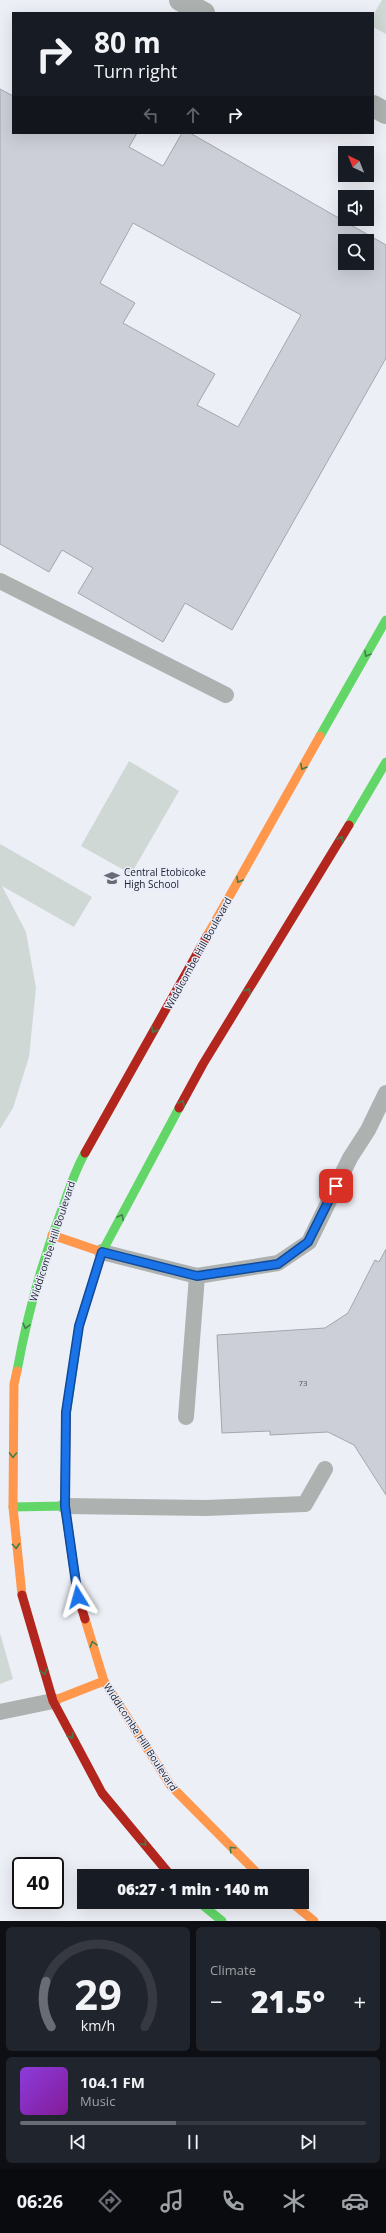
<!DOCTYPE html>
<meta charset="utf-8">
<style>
body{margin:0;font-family:"Open Sans",sans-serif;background:#20242c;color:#f1f3f6;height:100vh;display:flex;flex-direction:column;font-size:15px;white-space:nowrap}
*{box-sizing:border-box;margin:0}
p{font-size:13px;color:#9ea1a6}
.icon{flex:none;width:22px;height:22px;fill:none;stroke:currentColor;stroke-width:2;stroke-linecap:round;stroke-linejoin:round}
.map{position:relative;height:1921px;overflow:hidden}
.details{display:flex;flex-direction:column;gap:6px;padding:6px;background:#0d0f14;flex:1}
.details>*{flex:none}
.top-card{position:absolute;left:12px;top:12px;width:362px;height:122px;border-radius:0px;box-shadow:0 4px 16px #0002;background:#171b24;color:#f1f3f6;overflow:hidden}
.needle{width:26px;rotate:317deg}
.controls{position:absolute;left:338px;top:146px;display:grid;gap:8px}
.controls a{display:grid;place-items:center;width:36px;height:36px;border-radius:0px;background:#171b24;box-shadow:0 4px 16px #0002;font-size:20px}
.speed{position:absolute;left:12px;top:1857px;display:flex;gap:8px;font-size:20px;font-weight:700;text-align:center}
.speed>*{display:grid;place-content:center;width:52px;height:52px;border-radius:50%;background:#171b24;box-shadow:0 4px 16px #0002;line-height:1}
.speed .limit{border:2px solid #111;border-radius:6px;background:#fff;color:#111}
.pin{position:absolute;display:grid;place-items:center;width:34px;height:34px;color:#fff;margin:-17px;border-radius:8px;box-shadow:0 2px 6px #0006}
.me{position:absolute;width:44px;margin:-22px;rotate:352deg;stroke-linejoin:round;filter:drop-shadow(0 0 3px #0008)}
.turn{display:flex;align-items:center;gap:14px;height:84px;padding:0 16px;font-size:18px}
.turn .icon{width:52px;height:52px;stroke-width:2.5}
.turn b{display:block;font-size:28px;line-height:34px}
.lanes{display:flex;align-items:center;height:38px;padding:0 16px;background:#0003;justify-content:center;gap:20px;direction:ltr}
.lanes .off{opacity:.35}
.big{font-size:30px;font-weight:800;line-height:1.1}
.details .widget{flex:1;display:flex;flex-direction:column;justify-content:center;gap:6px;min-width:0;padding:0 14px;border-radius:6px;background:#20242c}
.details .dial{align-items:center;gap:0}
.dial svg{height:104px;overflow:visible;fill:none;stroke:#363941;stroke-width:7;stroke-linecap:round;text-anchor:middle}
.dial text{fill:#f1f3f6;stroke:none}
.song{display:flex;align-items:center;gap:12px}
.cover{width:48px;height:48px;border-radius:6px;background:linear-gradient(135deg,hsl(270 70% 55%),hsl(290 70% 35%))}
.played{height:4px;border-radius:2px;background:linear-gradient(90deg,#696c75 45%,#363941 45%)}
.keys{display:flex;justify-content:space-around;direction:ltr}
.heat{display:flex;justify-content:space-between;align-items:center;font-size:22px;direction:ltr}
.details .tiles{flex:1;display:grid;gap:6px;grid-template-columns:1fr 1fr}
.widget:last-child{grid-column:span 2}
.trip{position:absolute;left:77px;top:1869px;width:232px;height:40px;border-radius:0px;background:#171b24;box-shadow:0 4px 16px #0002;font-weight:800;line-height:40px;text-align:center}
.dock{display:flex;height:64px;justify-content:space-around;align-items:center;background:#090b0e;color:#9ea1a6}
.dock .icon{width:28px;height:28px}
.dock .on{color:#696c75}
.dock b{font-size:18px;color:#f1f3f6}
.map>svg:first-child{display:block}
.green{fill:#cfd8d4}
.building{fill:#cdcfd8;stroke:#a4a6ae;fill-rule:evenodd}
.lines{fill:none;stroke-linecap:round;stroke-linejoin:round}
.lane{stroke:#adb1af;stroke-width:16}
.street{stroke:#adb1af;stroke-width:22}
.fast{stroke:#63d668;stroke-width:9}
.slow{stroke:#ff974d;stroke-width:9}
.jam{stroke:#b3261e;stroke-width:9}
.oneway{stroke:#427e4c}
.route-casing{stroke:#114b97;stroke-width:10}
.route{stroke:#1a73e8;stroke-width:7}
.labels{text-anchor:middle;stroke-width:3;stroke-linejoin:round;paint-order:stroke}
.number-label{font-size:8px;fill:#4d505a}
.poi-label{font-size:10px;fill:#222530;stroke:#e9edfa;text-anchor:start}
.street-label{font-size:10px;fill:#222530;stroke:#e9edfa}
</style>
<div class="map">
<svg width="386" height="1921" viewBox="0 0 386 1921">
<rect width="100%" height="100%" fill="#edeff6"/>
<g class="green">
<path d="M382,0H386V34L373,27V15Z"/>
<path d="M129,761L179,791L131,874L81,846Z"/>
<path d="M0,844L92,897L74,927L2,886L26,932L36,988L29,1057L13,1108L0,1129Z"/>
<path d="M0,1633L13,1679L0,1684Z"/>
</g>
<g class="building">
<path d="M0,89L13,96V133H137L129,147L163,166L182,133H190L386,245V358L232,630L185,603L163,642L78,593L93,568L62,550L49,572L0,544ZM133,223L301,315L238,427L197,405L215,374L123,323L135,303L100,283ZM345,241H367V263H345Z"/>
<path d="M386,1249V1495L354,1445L328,1432L270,1435V1431L222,1433L217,1335L325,1328L348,1313L375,1260L379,1262Z"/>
</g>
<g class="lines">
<g class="lane">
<path d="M0,581L226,695"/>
<path d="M102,1252L197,1276L278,1263L309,1242L350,1158L368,1130L386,1093"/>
<path d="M186,1417L197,1276"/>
<path d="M65,1506L206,1508L305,1504L325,1469"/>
<path d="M0,1712L53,1701"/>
</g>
<g class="street">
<path d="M180,0L204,13"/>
<path d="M373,106L386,113"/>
</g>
<g class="fast">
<path d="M320,736L386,620"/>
<path d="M349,825L386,762"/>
<path d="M17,1371C27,1316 42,1261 62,1209C69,1190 75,1170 85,1153"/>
<path d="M66,1416L79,1326L102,1252L179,1108"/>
<path d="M13,1507L65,1506"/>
<path d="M199,1902L222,1921"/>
</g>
<g class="slow">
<path d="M207,936L320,736"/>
<path d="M52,1235L102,1252"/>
<path d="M17,1371L14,1384L13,1507L22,1595"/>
<path d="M85,1619L104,1681L171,1786L260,1876"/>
<path d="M53,1701L104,1681"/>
<path d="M291,1902L314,1921"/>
</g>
<g class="jam">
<path d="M179,1108L203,1064L349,825"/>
<path d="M85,1153L207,936"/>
<path d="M66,1416L65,1506L78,1597L85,1619"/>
<path d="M22,1595L53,1701L102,1793L171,1876"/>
</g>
</g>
<defs><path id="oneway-chevron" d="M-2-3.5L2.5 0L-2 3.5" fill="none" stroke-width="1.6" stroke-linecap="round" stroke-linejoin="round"/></defs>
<g class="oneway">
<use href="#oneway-chevron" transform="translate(367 654) rotate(120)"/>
<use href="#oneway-chevron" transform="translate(303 767) rotate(120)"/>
<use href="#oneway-chevron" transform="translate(341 839) rotate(-60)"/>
<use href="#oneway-chevron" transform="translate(239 880) rotate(119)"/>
<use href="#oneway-chevron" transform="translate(248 991) rotate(-58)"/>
<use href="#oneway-chevron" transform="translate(154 1030) rotate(119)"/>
<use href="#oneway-chevron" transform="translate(182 1103) rotate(-62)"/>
<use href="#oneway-chevron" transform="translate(121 1217) rotate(-62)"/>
<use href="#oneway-chevron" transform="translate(26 1326) rotate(104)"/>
<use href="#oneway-chevron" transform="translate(13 1455) rotate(91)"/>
<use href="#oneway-chevron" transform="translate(16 1546) rotate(85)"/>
<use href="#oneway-chevron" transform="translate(93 1644) rotate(-107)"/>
<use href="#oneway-chevron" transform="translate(44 1672) rotate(74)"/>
<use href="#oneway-chevron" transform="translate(71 1736) rotate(62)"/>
<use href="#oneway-chevron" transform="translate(144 1843) rotate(50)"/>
<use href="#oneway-chevron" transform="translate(232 1849) rotate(-134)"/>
</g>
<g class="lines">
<defs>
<path id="route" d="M78,1597L65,1506L66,1412L79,1326L102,1252L197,1276L278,1264L308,1242L336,1186"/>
</defs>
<use href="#route" class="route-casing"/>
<use href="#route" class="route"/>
</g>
<defs>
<symbol id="school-bare" viewBox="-9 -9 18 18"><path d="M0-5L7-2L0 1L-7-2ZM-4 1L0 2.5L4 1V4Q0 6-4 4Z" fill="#696c75" stroke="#e9edfa" stroke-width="2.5" paint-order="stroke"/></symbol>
</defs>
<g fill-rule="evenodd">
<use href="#school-bare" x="101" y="867" width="22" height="22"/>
</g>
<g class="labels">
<g class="number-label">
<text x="303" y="1386">73</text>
</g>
<g class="poi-label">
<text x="124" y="876">Central Etobicoke<tspan x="124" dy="12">High School</tspan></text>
</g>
<g class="street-label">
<text transform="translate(198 953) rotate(-61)" y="4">Widdicombe Hill Boulevard</text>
<text transform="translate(52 1241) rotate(-72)" y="4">Widdicombe Hill Boulevard</text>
<text transform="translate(141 1737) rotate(57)" y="4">Widdicombe Hill Boulevard</text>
</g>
</g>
</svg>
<div class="controls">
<a><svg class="needle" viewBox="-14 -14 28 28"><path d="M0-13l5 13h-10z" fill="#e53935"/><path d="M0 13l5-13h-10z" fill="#9ea1a6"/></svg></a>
<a><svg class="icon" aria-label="sound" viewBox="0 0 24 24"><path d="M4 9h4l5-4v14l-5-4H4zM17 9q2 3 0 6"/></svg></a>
<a><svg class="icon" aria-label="search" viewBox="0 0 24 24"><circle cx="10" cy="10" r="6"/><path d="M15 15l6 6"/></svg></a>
</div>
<div class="speed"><div class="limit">40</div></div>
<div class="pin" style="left:336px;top:1186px;background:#d93025"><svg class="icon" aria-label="arrive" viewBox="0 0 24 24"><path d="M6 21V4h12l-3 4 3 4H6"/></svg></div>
<svg class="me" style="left:78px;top:1597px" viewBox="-20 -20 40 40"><path d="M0-17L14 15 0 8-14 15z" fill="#1a73e8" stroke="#fff" stroke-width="4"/></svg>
<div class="trip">06:27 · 1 min · 140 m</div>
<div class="top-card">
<div class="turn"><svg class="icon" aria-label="right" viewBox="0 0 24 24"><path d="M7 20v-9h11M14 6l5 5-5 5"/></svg><div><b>80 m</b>Turn right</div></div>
<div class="lanes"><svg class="icon off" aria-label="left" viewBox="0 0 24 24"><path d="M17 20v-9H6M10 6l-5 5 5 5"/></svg><svg class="icon off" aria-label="ahead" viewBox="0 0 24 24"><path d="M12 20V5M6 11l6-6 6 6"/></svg><svg class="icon" aria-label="right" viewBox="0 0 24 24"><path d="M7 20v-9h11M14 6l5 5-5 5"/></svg></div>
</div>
</div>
<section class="details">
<div class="tiles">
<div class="widget dial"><svg viewBox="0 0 100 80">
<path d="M14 69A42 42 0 1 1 86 69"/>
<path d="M14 69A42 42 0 0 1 10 34" stroke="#696c75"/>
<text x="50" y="56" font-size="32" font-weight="700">29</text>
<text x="50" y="72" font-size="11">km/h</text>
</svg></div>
<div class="widget"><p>Climate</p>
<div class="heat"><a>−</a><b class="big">21.5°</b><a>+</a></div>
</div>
<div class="widget">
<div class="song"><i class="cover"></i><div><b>104.1 FM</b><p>Music</p></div></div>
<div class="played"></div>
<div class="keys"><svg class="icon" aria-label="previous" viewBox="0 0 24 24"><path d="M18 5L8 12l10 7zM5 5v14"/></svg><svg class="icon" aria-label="pause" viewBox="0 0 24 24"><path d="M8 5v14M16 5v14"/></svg><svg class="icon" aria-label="next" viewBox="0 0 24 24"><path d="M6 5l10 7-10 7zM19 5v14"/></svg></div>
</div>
</div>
</section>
<nav class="dock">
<b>06:26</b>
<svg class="icon on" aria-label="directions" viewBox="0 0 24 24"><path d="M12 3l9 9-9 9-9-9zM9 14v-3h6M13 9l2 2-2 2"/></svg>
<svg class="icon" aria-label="music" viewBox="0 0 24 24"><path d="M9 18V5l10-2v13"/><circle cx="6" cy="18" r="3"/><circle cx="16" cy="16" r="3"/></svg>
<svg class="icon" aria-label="phone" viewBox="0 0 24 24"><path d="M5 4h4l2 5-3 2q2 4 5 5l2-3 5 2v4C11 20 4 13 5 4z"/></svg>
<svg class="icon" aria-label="climate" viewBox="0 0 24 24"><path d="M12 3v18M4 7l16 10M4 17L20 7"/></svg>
<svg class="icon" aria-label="car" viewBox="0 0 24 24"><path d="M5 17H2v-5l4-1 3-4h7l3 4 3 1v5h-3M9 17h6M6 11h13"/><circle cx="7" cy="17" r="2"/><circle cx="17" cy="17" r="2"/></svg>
</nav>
